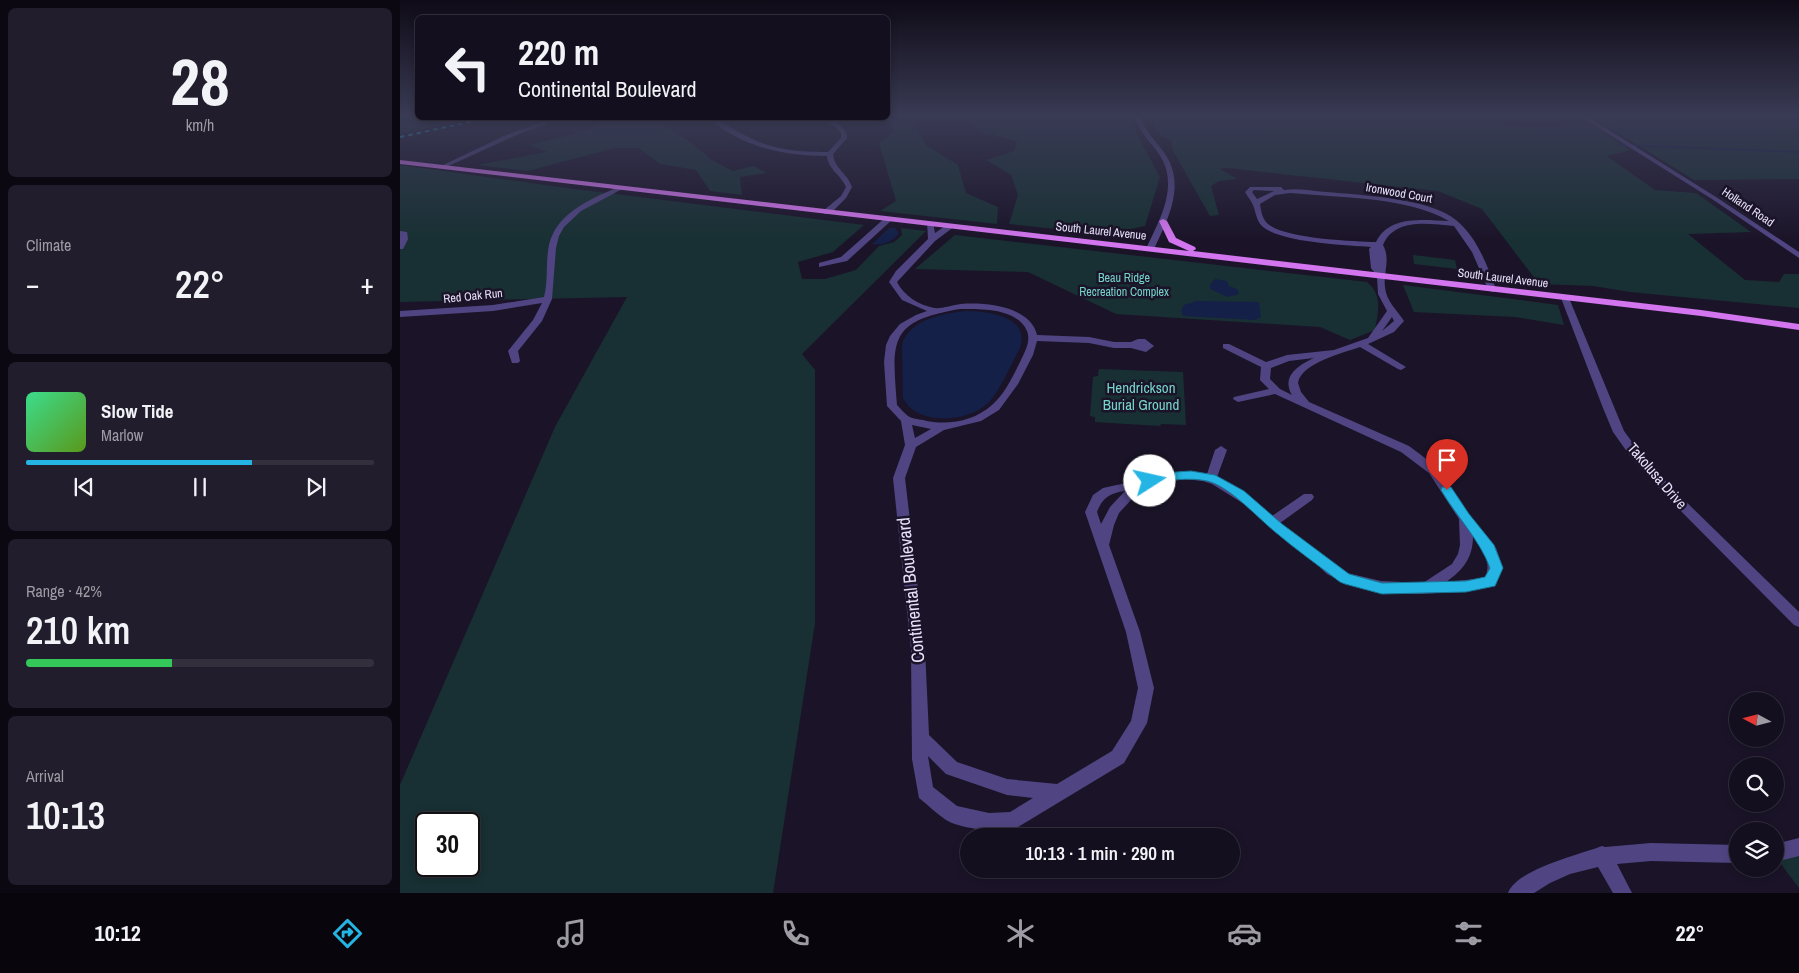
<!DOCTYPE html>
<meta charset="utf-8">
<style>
body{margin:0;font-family:"Archivo Narrow",sans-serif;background:#211d2c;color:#f1f3f6;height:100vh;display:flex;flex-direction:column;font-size:19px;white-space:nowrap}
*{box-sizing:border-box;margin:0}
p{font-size:16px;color:#9d9ca4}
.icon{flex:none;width:28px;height:28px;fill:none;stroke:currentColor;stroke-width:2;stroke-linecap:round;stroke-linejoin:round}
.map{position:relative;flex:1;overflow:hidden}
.side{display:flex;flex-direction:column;gap:8px;padding:8px;background:#0b0811;width:400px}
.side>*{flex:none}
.banner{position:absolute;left:15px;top:15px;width:475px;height:105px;border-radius:8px;box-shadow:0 2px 8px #0003,0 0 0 1px #332f3d;background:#140f1f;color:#f1f3f6;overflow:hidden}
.needle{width:32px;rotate:277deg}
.buttons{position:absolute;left:1329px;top:692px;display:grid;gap:10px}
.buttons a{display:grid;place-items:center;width:55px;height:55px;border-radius:50%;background:#140f1f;box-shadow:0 2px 8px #0003,0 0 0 1px #332f3d;font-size:25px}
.speed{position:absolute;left:15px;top:812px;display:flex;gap:10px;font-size:25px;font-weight:700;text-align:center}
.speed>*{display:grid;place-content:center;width:65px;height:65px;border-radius:50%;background:#140f1f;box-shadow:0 2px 8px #0003,0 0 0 1px #332f3d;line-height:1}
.speed .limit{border:2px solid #111;border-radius:8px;background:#fff;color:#111}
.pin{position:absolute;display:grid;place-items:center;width:42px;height:42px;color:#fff;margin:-51px -21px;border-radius:50% 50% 50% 0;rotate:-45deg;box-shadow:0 0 5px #0007}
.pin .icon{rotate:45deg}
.me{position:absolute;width:55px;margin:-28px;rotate:80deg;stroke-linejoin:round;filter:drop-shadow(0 0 4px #0008)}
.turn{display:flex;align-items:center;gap:18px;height:105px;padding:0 20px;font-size:22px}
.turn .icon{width:65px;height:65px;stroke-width:2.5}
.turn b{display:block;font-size:35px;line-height:42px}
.big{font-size:38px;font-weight:600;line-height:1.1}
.side .card{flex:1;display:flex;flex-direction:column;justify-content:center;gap:8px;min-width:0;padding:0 18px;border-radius:8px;background:#211d2c}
.side .dial{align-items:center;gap:0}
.dial b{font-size:65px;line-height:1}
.song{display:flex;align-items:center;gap:15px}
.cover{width:60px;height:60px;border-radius:8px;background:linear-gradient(135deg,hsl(150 70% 55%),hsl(90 70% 35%))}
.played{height:5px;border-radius:2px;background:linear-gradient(90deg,#24b5e4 65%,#332f3d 65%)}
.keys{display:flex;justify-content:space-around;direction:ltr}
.heat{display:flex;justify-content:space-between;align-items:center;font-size:28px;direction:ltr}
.charge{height:8px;border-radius:4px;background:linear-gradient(90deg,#34c759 42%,#332f3d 0)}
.trip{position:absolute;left:560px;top:828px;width:280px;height:50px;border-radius:25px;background:#140f1f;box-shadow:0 2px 8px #0003,0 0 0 1px #332f3d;font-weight:600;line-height:50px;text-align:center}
.tab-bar{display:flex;height:80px;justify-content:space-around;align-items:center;background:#08060c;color:#9d9ca4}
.tab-bar .icon{width:35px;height:35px}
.tab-bar .on{color:#24b5e4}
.tab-bar b{font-size:22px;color:#f1f3f6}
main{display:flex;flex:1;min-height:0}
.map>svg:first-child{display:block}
.green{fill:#183033;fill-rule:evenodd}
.water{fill:#142047}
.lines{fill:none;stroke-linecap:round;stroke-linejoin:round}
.stream{stroke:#142047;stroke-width:2}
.minor{fill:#504582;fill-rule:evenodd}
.major{fill:#d275ee;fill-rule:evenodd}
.rail{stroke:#24b5e4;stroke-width:2;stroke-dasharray:4.5 4;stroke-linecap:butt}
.route{fill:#24b5e4;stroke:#177694}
.labels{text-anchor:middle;stroke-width:5;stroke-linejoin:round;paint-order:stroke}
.far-street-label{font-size:12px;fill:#e7e0fb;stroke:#1b1429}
.far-park-label{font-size:12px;fill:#74d4c9;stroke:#1b1429}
.park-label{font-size:15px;fill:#74d4c9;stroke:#1b1429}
.street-label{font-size:15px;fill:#e7e0fb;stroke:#1b1429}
.near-street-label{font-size:18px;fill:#e7e0fb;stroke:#1b1429}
</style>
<main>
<section class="side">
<div class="card dial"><b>28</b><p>km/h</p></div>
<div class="card"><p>Climate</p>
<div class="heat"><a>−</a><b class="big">22°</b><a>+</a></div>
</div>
<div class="card">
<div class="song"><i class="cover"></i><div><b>Slow Tide</b><p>Marlow</p></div></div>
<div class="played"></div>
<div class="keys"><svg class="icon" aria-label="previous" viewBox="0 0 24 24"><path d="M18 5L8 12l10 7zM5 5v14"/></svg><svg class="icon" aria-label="pause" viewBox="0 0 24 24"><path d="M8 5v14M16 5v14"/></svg><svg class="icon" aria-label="next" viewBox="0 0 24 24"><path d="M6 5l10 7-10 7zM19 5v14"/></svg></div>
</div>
<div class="card"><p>Range · 42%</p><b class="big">210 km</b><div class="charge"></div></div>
<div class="card"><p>Arrival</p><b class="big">10:13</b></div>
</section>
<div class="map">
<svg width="1399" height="893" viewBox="0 0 1399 893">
<rect width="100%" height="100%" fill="#1b1429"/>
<g class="green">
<path d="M0,115H17L18,118H74L0,134Z"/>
<path d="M488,115H525L513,120L526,145L558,165L566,193L598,207L597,224L480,211L496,201L479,143L495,131L485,118H488Z"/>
<path d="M529,115H727L760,177L745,226C700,237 655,228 609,224L618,195L611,175L586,160L614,151L617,141L582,132L564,118Z"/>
<path d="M757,115H1088L1101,126L1155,127L1181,118L1230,150L1207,156L1255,190L1296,193L1351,232L1288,234L1345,280L1379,282L1384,274H1399V308L1230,292L1193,286L1139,284L1082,209L1038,191L827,168L820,169L838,179L819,181L811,186L819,215L810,216L772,149V141L760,135L754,126Z"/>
<path d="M1189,115H1399V179L1294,180Z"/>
<path d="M203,118H263L259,123L290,142L312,160L333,171L353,166L367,173L340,177L342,195L310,191L296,170L260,164L239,148H214L128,171L77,165L147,152L129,145L190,130Z"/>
<path d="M0,165L167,188L464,225L433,252L398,262L402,279H425L456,270L479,246L494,242L502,235L501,228L526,231L402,354L415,370V623L373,893H0V785L155,427L227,297L0,302ZM26,824H69V866H26Z"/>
<path d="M555,235L967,282C983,295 978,312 975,330L950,340L920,327L716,314L628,272L515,269Z"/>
<path d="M1013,255L1055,260L1057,269L1014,264Z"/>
<path d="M1003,285L1158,305L1164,325L1115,317L1014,312Z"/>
<path d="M699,369L783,372L786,425L761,424L760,426L695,422V417L690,416L693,377L698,376Z"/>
<path d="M1399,844V888L1375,856V851Z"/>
</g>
<g class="water">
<path d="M489,228H495L499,233C493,242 482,246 472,244Z"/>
<path d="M815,279L827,281L829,286L837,289L839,294L828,297L810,289V285Z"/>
<path d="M796,301L859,302L861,317L855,320L783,316L781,310L784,305Z"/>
<path d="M567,311C588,311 631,317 620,348C611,364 601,389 589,402C569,423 517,426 503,398L502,344C511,319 543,313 567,311Z"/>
</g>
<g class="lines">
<path class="stream" d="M1218,145L1399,152"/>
<g class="minor">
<path d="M734,115H740C744,130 754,139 763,151C787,183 769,217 754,249L750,251L746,249C760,219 780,185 759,154C750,141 739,132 734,115Z"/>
<path d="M1178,115H1185L1316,197L1399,252V258L1312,199Z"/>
<path d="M308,118H314C359,145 375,152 428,152L441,138V133L436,127L419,118C430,118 447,125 447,138L433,154C434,168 448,174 452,187L446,198L430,214H424V210L441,196L446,187C441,175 428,169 427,156C383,156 342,147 308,118Z"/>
<path d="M145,121L147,124L121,133L44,168L39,167L104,136Z"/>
<path d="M219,187L224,188L181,211L164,227L159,236L156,248L152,299L142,321L118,351L120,361L118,363H112L108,351L133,320L142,303L93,311L0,317V311L93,305L144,297C148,282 146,266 148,251C152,215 189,199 219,187Z"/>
<path d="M850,187H881L884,190C898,188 912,191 926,192C961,195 1029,198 1056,220C1077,237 1087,265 1096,289L1095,291L1092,292L1088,289L1072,252L1054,226C1029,224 995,217 983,245C991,260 983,272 985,287C986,301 997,310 1004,321L994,332L968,344L1006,367L1001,370L998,369L960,347C943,353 901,363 898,383L901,392L909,402L1009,446L1037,467L1068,514L1096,548L1103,568L1095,586L1090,587L1055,592L1018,594L981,592L947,584L927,574L903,552L876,533L844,504L812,484L803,481L784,479L743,487L719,513L714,525L709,545L740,632L754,688L747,723L724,763L618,827C602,834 561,829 546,820C537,814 528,805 519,798L512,759L511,649L493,478L505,445L501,421L487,406L484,362L486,345L490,336L500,324L516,315L527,311L502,300L489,282L496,271L528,239L527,222H533L535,233L548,224L555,226L535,241L497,282C504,296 519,305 534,308C542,309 552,305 561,304C585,302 630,306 637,335L689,337L714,342H731L738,339H745L754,346L746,352L731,348H714L689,343L637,341L633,355L618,384L599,410L581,421L544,430L516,447L505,478L525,649L529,735L557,762L607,779L657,784L712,751L731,721L738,688L726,632L685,512L693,495L703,488L777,472L791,471L807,474L815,450L821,446L827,450L817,477L842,491L872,516L904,494H912L914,497L912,500L880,523L947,573L981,581L1023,583L1052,564L1058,554L1060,545L1059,519L1029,473L1001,452L875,394L838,402L833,399L834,397L869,389L860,380L861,367L823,348V344H829L866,362L887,355L934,350L968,338L987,311L978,294L977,276L971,268L969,249L971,247C946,245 880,243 862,226C856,220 856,212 853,205C851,200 847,196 845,192ZM854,190L874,191L857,199L852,192ZM890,193C940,198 1005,196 1049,221C1023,220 989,215 976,242C953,241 881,239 866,222C862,217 861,210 860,204L875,195ZM560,309C581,309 617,308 627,331C631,341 625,352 621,360C613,376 605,394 592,405C573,422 546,426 523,420C518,419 512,419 508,416C504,413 501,409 497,405C492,341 488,321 560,309ZM992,317L994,321L982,331ZM914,358C898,365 881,377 892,395L880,389L870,379L871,368L889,361ZM512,425L531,429L515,438ZM725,491L710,507L701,524L697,512C702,498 710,493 725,491ZM1073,536C1083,549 1092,561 1085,578L1046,582C1063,570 1073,558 1073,536ZM528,756L546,774L607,795L633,798L610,812L589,813L557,806L533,787Z"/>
<path d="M486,217L493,219L447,261L419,267V263L441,257Z"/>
<path d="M0,231L7,232L8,239L3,249H0Z"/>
<path d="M1165,295L1169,298L1224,431L1238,450L1272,488L1399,612V627L1394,625L1264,494L1230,456L1213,432L1203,408L1161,298Z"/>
<path d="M1399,838V856L1375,862V844Z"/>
<path d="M1251,843L1338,845V863L1251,861L1217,864L1232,893H1213L1198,867L1170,874L1150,883L1134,893H1108C1117,869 1179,855 1202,846L1205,847Z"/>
</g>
<path class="major" d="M0,160L789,251L769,242L759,221L763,219L767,221L776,238L795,247L796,249L793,251L1301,310L1399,324V330L1301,316L0,164Z"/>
<path class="rail" d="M0,137L88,118"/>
</g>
<linearGradient id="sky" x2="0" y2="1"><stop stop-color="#0f0b17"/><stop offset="0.48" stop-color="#393a54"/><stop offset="1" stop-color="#393a54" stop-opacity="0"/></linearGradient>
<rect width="1399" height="240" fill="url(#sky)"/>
<path class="route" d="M791,471L815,475L844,491L882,524L949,574L982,583L1066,581L1085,577L1090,568C1080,540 1056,516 1041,490L1042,487H1051L1069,514L1094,545L1103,568L1095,586L1066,592L982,594L945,584L940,582C918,565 895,549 874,531C856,516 829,486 807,481C789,477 767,480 750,485L744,481L746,478L761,473Z"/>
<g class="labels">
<g class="far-street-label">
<text transform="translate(999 193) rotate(10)" y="4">Ironwood Court</text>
<text transform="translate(1348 207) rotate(34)" y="4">Holland Road</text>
<text transform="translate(701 231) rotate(6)" y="4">South Laurel Avenue</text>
<text transform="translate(1103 278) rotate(7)" y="4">South Laurel Avenue</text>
<text transform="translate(73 296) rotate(-6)" y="4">Red Oak Run</text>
</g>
<g class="far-park-label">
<text x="724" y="282">Beau Ridge<tspan x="724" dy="14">Recreation Complex</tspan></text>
</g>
<g class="park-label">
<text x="741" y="393">Hendrickson<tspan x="741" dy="17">Burial Ground</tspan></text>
</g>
<g class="street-label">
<text transform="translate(1257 476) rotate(49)" y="5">Takolusa Drive</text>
</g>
<g class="near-street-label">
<text transform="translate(511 590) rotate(-96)" y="6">Continental Boulevard</text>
</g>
</g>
</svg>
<div class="buttons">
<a><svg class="needle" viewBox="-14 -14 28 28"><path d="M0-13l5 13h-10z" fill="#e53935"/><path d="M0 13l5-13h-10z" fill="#9d9ca4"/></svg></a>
<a><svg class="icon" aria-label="search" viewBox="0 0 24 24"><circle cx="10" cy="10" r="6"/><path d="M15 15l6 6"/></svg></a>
<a><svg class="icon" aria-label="layers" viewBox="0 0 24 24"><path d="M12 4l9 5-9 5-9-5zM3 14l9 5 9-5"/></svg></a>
</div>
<div class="speed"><div class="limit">30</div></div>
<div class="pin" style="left:1047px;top:490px;background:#d93025"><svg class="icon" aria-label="arrive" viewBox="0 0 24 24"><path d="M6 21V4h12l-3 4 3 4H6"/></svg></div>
<svg class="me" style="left:750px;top:481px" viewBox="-20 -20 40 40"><circle r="19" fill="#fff"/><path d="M0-13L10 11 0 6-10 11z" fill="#24b5e4"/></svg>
<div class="trip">10:13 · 1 min · 290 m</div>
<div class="banner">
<div class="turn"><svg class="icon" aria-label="left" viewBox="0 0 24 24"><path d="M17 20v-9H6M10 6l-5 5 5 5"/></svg><div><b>220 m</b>Continental Boulevard</div></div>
</div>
</div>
</main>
<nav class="tab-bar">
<b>10:12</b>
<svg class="icon on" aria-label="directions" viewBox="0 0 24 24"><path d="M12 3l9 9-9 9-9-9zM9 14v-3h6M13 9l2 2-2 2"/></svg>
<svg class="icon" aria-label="music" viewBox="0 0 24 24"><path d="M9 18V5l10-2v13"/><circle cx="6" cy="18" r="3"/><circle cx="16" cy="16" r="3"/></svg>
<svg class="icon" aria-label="phone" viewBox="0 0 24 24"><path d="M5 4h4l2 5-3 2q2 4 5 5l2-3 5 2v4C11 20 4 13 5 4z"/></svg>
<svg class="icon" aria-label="climate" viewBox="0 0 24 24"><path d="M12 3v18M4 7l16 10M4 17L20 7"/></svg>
<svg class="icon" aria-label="car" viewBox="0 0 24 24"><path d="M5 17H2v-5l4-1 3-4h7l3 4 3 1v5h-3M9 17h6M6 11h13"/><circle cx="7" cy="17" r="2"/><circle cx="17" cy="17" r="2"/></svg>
<svg class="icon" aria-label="filters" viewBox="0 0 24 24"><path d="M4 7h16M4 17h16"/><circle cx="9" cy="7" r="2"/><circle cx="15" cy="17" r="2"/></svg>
<b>22°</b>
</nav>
